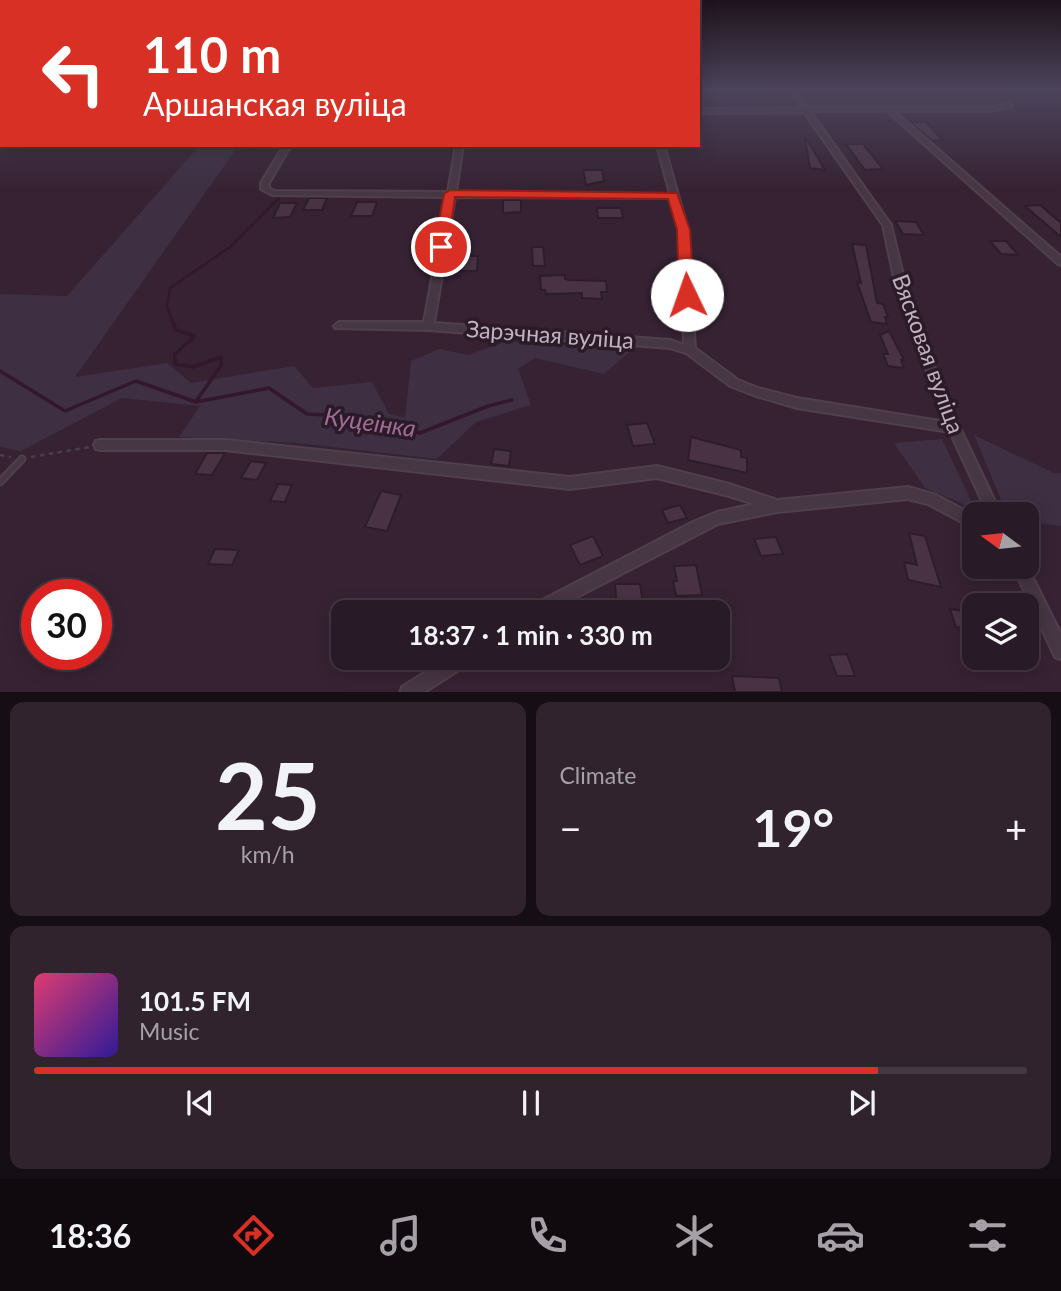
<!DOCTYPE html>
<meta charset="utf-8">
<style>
body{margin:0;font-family:Lato,sans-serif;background:#30232e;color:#f1f3f6;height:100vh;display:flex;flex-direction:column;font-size:26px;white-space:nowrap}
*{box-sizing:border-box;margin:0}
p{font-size:23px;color:#a5a1a7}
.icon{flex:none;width:38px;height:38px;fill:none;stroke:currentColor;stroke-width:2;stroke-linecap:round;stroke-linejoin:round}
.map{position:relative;height:692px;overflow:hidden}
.drawer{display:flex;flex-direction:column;gap:10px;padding:10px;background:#160e15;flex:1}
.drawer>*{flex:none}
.banner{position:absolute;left:0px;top:0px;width:700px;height:147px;box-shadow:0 4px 18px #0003,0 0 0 2px #443843;background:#d93025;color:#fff;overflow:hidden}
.needle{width:46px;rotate:285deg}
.fabs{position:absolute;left:962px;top:502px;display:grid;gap:14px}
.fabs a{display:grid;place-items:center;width:77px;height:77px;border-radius:14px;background:#281a26;box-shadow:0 4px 18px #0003,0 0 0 2px #443843;font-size:35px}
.speed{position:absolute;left:21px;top:579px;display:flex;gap:14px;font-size:35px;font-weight:700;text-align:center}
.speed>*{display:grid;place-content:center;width:91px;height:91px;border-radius:50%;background:#281a26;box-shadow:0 4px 18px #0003,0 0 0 2px #443843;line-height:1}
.speed .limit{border:10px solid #d22;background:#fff;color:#111}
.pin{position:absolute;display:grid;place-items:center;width:60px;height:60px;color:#fff;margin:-30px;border:4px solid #fff;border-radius:50%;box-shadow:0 2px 7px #0007}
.me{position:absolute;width:77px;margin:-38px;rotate:357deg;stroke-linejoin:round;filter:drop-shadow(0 0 5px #0008)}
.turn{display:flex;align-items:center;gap:24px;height:147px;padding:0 28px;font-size:32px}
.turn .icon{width:91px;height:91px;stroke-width:2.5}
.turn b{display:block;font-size:49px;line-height:60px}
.big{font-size:52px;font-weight:700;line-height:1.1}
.drawer .widget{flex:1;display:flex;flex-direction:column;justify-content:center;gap:10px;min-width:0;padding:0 24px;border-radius:14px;background:#30232e}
.drawer .dial{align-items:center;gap:0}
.dial b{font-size:91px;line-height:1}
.song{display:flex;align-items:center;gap:21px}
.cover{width:84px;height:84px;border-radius:10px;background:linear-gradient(135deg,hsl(340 70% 55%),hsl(250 70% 35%))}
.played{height:7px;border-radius:4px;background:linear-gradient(90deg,#d93025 85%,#443843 85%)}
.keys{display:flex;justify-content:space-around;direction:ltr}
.heat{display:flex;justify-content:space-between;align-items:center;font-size:38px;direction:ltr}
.drawer .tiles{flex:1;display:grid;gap:10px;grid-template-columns:1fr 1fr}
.widget:last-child{grid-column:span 2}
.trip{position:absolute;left:331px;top:600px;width:399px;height:70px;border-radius:14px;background:#281a26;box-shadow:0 4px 18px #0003,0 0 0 2px #443843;font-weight:700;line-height:70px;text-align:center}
.dock{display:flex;height:112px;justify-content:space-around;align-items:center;background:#100a0f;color:#a5a1a7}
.dock .icon{width:49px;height:49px}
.dock .current{color:#d93025}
.dock b{font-size:32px;color:#f1f3f6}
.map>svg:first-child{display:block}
.green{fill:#3e2f42}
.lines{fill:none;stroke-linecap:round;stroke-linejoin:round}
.stream-far1{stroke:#33172d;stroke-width:2.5}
.stream{stroke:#33172d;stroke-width:3.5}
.building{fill:#4a3245;stroke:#2d1d2a;stroke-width:2}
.lane-casing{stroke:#503f4c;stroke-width:9}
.street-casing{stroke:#503f4c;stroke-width:4}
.path{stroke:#4a3d50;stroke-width:2.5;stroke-dasharray:4.5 4.5;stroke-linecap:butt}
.lane{stroke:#473643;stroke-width:5}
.street{fill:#473643;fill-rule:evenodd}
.route{fill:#d93025;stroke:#8d1f18;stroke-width:2}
.labels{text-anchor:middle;stroke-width:7;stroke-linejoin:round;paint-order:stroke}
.street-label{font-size:23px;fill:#c3b0bf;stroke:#2b1b28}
.water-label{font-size:24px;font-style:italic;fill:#a06c96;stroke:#2b1b28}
</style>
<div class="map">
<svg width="1061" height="693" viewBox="0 0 1061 693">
<rect width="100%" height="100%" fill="#362233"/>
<g class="green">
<path d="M200,145H239L75,377L167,363L191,383L294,366L313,388L372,382L389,414L405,418L411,361L439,349L468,355L507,341L632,350L604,374L535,358L518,369L531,405L476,422L437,459L298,443L179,437L200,406L122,398L21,451L0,447V294L67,296Z"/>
<path d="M974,435L1054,473H1061V526L1027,522V514H1007Z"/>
<path d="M942,439L975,509L925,488L894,443Z"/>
</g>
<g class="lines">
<path class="stream-far1" d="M172,320L167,306L170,288L230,247L279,198"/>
<g class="stream">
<path d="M171,318L176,330L195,336L175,354V364L193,367L221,357V366L196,401"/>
<path d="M0,371L65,411L136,381L196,402L269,388L307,414L348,416L420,433L488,406L512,400"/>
</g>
</g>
<g class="building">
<path d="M910,122H926L943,140L932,141Z"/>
<path d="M805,138H806L825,170L810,168Z"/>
<path d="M846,144H863L883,169L865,170Z"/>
<path d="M583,170H602L604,181L586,185Z"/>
<path d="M309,198H327L322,210H303Z"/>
<path d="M503,200H521V212L503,213Z"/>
<path d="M357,202H377L372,216H351Z"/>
<path d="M280,203H297L290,217L273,218Z"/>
<path d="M1040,205L1061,223V237L1025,206Z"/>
<path d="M597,208H621L623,218H598Z"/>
<path d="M895,221L916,222L924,235L903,234Z"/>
<path d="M990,241H1006L1018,255L1001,254Z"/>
<path d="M852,244L866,245L877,303L883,304L888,317H885L887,324L871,322L857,282L861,283Z"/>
<path d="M532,247H543L545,266H533Z"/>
<path d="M463,256H478L477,271H461Z"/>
<path d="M565,275V279L569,280L606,281L607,292H601L602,299L582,298V293L546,294L545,290H541L540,276Z"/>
<path d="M889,331L904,360H901L904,368L888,366L883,354H888L880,335Z"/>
<path d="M647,423L655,444L633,446L627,425Z"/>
<path d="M691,437L741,450V457L747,458V473L688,460Z"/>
<path d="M494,449L511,451L509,466L491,464Z"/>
<path d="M207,453H225L212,475L195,474Z"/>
<path d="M251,461L266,463L257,480L241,478Z"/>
<path d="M278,484L292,485L285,502L270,501Z"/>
<path d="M381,491L401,495L387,531L365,527Z"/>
<path d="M680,505L687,518L668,523L662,510Z"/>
<path d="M909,533L925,536L941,587L908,580L904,562L917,565Z"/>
<path d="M593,536L603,556L580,565L570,545Z"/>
<path d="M776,537L783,554L761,556L754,539Z"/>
<path d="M215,549L239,550L232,565L208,564Z"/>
<path d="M696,565L702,595L676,596L673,581H677L674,566Z"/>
<path d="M615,584H640L644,609H617Z"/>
<path d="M950,609L964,611L970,629L956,627Z"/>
<path d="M847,654L855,676H837L829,655Z"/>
<path d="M732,676L779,678L782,692H735Z"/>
</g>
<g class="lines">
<defs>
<path id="lane" d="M0,482L22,459"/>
<g id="street">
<path d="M790,91H796L807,107H883L886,105L890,107H992L1009,104L1012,106L992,111H894L1061,257V265L1058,264L887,111H810L891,225L907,292L931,358L960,428L1001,514H988L950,432L797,408L756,396L730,386L686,353L670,348L428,330L335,328L334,326L339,322H424L447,197L272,195L261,189V183L284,145H291L269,183V188L274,191L448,192L456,145H463L456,192L670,194L657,145H664L688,230L695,348L738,380L758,388L797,398L946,422L897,292L883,225L804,112L698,113V109L802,108ZM455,197L671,198L680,230L684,345L670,340L434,323Z"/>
<path d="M100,440H225L570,477L657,466L729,484L777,500L908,487L936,495L975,516V529L928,504L908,499L777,512L718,524L548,612H527L529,607L693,522L717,512L755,504L729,496L657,478L570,489L225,450H100L96,449L94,445L96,441Z"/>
<path d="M1027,566L1061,634V659L1055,657L1013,567Z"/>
<path d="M448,658H470L468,664L423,693H400L402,687Z"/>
</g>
</defs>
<use href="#lane" class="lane-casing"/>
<use href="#street" class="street-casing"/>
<g class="path">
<path d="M0,455L11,457"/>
<path d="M31,457L90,447"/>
</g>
<use href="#lane" class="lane"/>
<use href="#street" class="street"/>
</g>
<linearGradient id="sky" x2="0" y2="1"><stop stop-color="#1e131c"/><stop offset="0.48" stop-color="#4c445b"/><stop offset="1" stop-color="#4c445b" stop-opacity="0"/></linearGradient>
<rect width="1061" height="188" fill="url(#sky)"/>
<path class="route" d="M450,190L677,193L690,230L694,295L687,299L679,295L677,230L668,199L455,197L448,247L441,251L434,247L444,194Z"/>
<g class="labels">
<g class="street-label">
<text transform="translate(550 335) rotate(4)" y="8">Зарэчная вуліца</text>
<text transform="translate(928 354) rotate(70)" y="8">Вясковая вуліца</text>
</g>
<g class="water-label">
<text transform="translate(370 423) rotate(8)" y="8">Куцеінка</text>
</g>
</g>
</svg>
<div class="fabs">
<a><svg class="needle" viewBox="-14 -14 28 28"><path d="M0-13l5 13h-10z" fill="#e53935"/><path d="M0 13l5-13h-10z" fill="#a5a1a7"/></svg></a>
<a><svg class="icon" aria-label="layers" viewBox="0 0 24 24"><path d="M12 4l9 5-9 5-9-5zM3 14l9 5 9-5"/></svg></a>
</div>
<div class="speed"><div class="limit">30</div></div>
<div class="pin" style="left:441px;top:247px;background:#d93025"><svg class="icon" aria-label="arrive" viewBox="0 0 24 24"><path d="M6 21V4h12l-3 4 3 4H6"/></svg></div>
<svg class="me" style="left:687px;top:295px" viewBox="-20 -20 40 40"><circle r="19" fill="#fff"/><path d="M0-13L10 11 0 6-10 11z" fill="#d93025"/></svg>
<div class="trip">18:37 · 1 min · 330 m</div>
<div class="banner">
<div class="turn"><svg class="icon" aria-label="left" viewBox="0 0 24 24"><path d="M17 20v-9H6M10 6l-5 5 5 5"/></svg><div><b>110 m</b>Аршанская вуліца</div></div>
</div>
</div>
<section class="drawer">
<div class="tiles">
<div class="widget dial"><b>25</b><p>km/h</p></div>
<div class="widget"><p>Climate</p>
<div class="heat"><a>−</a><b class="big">19°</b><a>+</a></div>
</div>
<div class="widget">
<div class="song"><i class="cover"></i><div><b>101.5 FM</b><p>Music</p></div></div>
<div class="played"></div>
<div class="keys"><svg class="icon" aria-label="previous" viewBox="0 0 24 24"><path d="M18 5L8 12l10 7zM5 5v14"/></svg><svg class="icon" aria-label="pause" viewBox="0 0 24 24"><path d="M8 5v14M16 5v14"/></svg><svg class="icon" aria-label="next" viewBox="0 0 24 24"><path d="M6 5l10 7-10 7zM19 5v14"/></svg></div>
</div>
</div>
</section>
<nav class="dock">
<b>18:36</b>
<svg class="icon current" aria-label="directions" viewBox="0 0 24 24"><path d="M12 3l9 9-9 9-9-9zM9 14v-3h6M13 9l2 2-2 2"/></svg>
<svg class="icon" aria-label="music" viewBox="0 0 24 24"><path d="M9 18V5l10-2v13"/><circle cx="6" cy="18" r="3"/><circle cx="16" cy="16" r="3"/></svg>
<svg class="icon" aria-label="phone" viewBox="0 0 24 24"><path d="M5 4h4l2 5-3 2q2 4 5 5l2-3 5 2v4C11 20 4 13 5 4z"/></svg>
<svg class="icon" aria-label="climate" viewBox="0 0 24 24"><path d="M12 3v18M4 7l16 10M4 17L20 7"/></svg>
<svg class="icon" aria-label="car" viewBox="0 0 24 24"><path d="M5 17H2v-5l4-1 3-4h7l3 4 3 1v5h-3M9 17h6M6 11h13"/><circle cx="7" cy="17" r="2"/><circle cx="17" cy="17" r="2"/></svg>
<svg class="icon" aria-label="filters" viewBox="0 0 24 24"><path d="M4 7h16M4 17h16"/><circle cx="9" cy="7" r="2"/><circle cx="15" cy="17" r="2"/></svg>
</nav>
